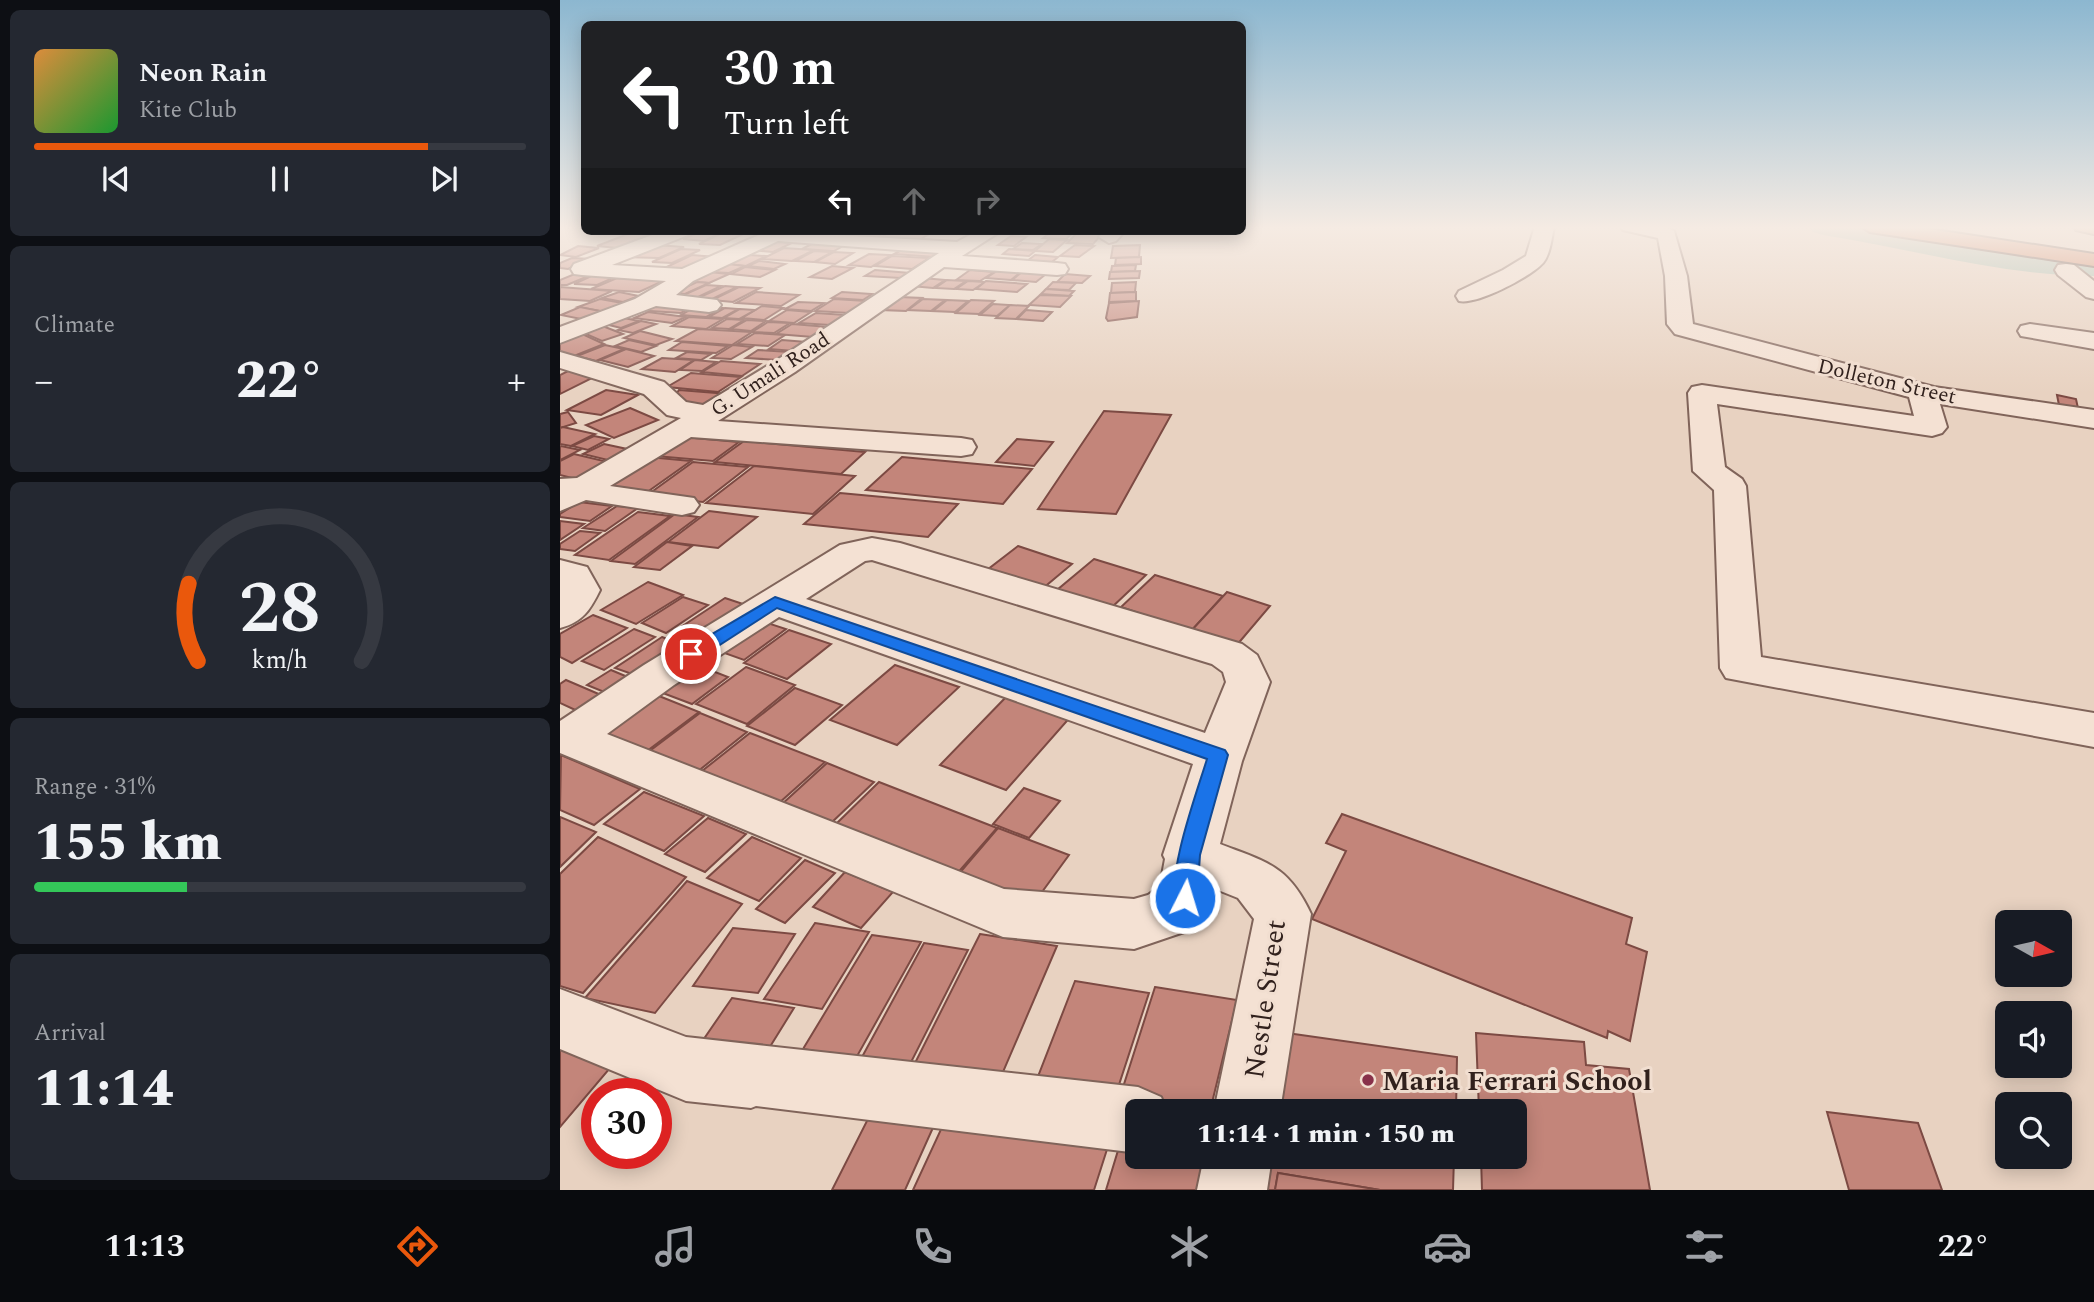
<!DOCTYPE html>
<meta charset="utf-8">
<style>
body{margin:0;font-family:Spectral,serif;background:#242831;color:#f1f3f6;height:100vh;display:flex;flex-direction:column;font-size:26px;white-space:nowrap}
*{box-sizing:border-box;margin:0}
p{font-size:23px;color:#9ea1a6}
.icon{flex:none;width:38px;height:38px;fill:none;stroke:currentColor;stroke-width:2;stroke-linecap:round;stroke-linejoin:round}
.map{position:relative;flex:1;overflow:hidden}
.details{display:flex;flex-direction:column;gap:10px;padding:10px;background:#0d0f14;width:560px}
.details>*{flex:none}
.banner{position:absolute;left:21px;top:21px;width:665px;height:214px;border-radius:10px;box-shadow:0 4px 18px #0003;background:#202124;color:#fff;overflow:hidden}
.needle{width:46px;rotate:98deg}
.tools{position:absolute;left:1435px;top:910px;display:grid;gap:14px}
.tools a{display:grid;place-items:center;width:77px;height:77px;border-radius:10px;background:#171b24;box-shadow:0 4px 18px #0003;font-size:35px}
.speed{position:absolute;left:21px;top:1078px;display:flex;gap:14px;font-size:35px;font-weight:700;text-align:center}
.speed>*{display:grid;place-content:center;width:91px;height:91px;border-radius:50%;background:#171b24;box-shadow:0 4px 18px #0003;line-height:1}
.speed .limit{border:10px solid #d22;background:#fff;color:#111}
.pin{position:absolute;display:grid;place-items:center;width:60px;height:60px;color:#fff;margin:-30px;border:4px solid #fff;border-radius:50%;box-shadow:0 2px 7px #0007}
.me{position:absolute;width:77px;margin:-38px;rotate:5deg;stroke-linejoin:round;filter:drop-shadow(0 0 5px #0008)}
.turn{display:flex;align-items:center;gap:24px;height:147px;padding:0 28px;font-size:32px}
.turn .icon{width:91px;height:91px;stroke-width:2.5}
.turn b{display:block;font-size:49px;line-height:60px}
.lanes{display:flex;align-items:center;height:66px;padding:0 28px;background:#0003;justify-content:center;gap:35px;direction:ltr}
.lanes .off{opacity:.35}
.big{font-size:52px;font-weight:800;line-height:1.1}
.details .card{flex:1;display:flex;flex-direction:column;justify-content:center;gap:10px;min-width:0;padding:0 24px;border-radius:10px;background:#242831}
.details .dial{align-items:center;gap:0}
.dial svg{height:182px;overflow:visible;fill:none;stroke:#363941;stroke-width:7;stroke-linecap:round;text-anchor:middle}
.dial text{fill:#f1f3f6;stroke:none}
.song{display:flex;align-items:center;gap:21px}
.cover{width:84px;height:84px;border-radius:10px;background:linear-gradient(135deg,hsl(30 70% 55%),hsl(130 70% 35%))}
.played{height:7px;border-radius:4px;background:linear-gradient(90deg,#ea580c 80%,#363941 80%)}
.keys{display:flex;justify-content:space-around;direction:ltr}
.heat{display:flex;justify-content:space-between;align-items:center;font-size:38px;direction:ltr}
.charge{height:10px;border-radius:5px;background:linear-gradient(90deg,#34c759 31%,#363941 0)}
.trip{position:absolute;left:565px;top:1099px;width:402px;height:70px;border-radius:10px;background:#171b24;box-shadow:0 4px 18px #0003;font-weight:800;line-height:70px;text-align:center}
.tab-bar{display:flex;height:112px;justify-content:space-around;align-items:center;background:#090b0e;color:#9ea1a6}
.tab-bar .icon{width:49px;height:49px}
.tab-bar .current{color:#ea580c}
.tab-bar b{font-size:32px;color:#f1f3f6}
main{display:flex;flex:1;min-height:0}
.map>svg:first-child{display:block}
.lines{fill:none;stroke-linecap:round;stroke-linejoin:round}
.river{fill:#a3bbad;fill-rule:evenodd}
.building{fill:#c3857a;stroke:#7c4a43;stroke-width:2}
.minor-casing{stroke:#80645a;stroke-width:4}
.highway-casing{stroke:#4e342e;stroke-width:4}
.minor{fill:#f4e1d3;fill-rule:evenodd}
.highway{fill:#d07b59;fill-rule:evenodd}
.route{fill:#1a73e8;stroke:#114b97;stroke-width:2}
.poi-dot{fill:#88314a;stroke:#f1ded0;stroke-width:2.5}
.labels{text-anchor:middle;stroke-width:6;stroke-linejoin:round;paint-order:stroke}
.far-street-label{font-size:21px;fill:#31211d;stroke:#f1ded0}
.near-street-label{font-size:28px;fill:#31211d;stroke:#f1ded0}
.near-poi-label{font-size:28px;font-weight:bold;fill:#31211d;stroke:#f1ded0;text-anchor:start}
</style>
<main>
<section class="details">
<div class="card">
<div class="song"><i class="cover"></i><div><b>Neon Rain</b><p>Kite Club</p></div></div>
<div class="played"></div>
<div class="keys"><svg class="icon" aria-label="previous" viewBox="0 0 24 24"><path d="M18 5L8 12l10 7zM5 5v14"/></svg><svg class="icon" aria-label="pause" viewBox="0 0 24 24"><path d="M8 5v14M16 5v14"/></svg><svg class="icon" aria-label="next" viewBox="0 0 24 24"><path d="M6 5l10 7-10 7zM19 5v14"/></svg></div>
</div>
<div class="card"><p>Climate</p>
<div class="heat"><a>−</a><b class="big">22°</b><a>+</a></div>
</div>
<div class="card dial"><svg viewBox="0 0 100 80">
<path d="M14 69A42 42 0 1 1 86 69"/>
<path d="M14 69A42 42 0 0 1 10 35" stroke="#ea580c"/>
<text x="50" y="56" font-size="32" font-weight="700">28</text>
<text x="50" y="72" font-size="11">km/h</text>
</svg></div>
<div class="card"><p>Range · 31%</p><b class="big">155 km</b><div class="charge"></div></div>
<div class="card"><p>Arrival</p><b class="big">11:14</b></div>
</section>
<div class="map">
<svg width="1534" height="1190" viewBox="0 0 1534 1190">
<rect width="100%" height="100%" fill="#e8d2c1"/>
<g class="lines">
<path class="river" d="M1249,226H1320L1437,250L1487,256H1534V276C1442,276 1354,249 1263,235L1253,232Z"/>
</g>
<g class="building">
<path d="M142,231H147L163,232L144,241L123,239Z"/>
<path d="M290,231L324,233L312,240L277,238Z"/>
<path d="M332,231H374L354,243L316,240Z"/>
<path d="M492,231H515L506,239L483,238Z"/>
<path d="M519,231L544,232L533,244L507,243Z"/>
<path d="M73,232L92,234L57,248L37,246Z"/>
<path d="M162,233L183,234L160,245L139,244Z"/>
<path d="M451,236L466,237L454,246L438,245Z"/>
<path d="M489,239L507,240L493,252L475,251Z"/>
<path d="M259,240L290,242L274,251L242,249Z"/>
<path d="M212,241L232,243L213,252L192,250Z"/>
<path d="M462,243L482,244L473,250L453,249Z"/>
<path d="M97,245L124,247L99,258L63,257Z"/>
<path d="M515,245L534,246L519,257L500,256Z"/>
<path d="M580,245L579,257L551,258L553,246Z"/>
<path d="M18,246L39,248L16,257L0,255Z"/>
<path d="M349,246L389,248L375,257L334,254Z"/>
<path d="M224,248L254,250L232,261L202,259Z"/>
<path d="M121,249L140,250L112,263L92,262Z"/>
<path d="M449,249L475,251L469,256L443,254Z"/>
<path d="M254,251L272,252L254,262L235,261Z"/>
<path d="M274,252L293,253L275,264L255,262Z"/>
<path d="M309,254L331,255L311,267L289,265Z"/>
<path d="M132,255L156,257L122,273L98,271Z"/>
<path d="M189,255L206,256L186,266L168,264Z"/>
<path d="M475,255L498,257L486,267L462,265Z"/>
<path d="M332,256L369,258L352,269L315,266Z"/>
<path d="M581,257V264L555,265L556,258Z"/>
<path d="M12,258L32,259L8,269L0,268V263Z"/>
<path d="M199,261L225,264L214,269L188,266Z"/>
<path d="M168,264L185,266L169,273L150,272Z"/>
<path d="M576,265L575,271L551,272L552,266Z"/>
<path d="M272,266L293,268L272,279L250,277Z"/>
<path d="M185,267L215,270L200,277L171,274Z"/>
<path d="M315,270L350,273L341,278L305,276Z"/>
<path d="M410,270L434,272L420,281L396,280Z"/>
<path d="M22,271L38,272L7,285H0V280Z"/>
<path d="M437,271L461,272L451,280L426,278Z"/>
<path d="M580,271L579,278L549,279L550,272Z"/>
<path d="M40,272L62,274L37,285L14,284Z"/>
<path d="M149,272L169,274L149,283L128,281Z"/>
<path d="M462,272L486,274L476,282L452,280Z"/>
<path d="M505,274L530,276L522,283L497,282Z"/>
<path d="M57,278L103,281L79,292L31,289Z"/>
<path d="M363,278L385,280L373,288L351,286Z"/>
<path d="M387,280L406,281L394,289L375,288Z"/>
<path d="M408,281L425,282L413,290L396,289Z"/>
<path d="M426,281L467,284L457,292L416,289Z"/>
<path d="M137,282L149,283L125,294L113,293Z"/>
<path d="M493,282L516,283L509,290L486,289Z"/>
<path d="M576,282L575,292L551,293L552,283Z"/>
<path d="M146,285L161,286L134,299L119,297Z"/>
<path d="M165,286L177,287L146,302L133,300Z"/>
<path d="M0,287L52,291L30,301L0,299Z"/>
<path d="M179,287L200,288L173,302L152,300Z"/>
<path d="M486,289L514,291L509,296L481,294Z"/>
<path d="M59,292L79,296L63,302L42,298Z"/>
<path d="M196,292L239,295L221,306L176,303Z"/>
<path d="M282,292L312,294L303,300L272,298Z"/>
<path d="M576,292V301L549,302L550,293Z"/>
<path d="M480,295L511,296L500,307L469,305Z"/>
<path d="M339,297L362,298L346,311L322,310Z"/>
<path d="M40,299L68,304L46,312L18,307Z"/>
<path d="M274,299L307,301L289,313L255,311Z"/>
<path d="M363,299L385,300L371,311L348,310Z"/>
<path d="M387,300L408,301L395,312L373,311Z"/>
<path d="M411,300L434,301L419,314L396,313Z"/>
<path d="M579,301L577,317L548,321L546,318L549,303Z"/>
<path d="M90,302L136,305L121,313L75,310Z"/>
<path d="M238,302L264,303L251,311L225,309Z"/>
<path d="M433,304L450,305L437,316L420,315Z"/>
<path d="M450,305L469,306L456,319L436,318Z"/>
<path d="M137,306L162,308L146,317L121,315Z"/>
<path d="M202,306L223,308L204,320L182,318Z"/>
<path d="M20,307L45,312L26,320L1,315Z"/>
<path d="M165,308L178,309L162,318L149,317Z"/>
<path d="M180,309L195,310L179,319L164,318Z"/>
<path d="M227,310L251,312L234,323L209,321Z"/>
<path d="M466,310L492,312L483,321L457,319Z"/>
<path d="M88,312L126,317L112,323L74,318Z"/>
<path d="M256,313L286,315L270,325L239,323Z"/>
<path d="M59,317L79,321L61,328L41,323Z"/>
<path d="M129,317L163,319L146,329L112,326Z"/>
<path d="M167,319L184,320L169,329L152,328Z"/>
<path d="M187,320L206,321L191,331L171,329Z"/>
<path d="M81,321L96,324L73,333L58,330Z"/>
<path d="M208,322L230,323L214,333L192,332Z"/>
<path d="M232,324L269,327L253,337L216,334Z"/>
<path d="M40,325L63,334L42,341L19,331Z"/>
<path d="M138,329L192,332L172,345L116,341Z"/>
<path d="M80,331L112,339L96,345L64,338Z"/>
<path d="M18,332L44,344L14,356L0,353V339Z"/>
<path d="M195,333L225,335L208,346L177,344Z"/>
<path d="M69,340L96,346L81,352L55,346Z"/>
<path d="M222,340L247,342L234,351L209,349Z"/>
<path d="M122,342L168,346L156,353L109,350Z"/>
<path d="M45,345L64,349L36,361L17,356Z"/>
<path d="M173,345L192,347L171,359L152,358Z"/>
<path d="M66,349L94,356L68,367L40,360Z"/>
<path d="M198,350L230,352L218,360L186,358Z"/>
<path d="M127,352L151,354L141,360L116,358Z"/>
<path d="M102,358L134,360L115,372L82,369Z"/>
<path d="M135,360L156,362L142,371L120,370Z"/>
<path d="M161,361L200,364L182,376L142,372Z"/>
<path d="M12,369L42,373L0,394V375Z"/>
<path d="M131,373L181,377L158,392L107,387Z"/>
<path d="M46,390L78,395L41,415L7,410Z"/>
<path d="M119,390L169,394L145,410L111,401Z"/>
<path d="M1497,395L1516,399L1519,413L1500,410Z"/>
<path d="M70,408L98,420L54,438L26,425Z"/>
<path d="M544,411L611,415L556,514L478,509Z"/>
<path d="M8,412L16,423L0,428V414Z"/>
<path d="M3,427L35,434L11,446L0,444V428Z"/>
<path d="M34,436L49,439L28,450L12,446Z"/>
<path d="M123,437L179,442L153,461L95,456Z"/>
<path d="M457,439L493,442L474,466L436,462Z"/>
<path d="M184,441L305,452L281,474L155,462Z"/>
<path d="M44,444L81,452L60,463L23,454Z"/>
<path d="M0,447L1,446L20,450L0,460Z"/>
<path d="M14,454L48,462L16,479L0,475V461Z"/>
<path d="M88,457L131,461L83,495L38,490Z"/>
<path d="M342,457L472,469L443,504L306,490Z"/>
<path d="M133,462L188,467L143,502L86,496Z"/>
<path d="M194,466L295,476L253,514L146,503Z"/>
<path d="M280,493L398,504L368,537L244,524Z"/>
<path d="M19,502L52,506L30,521L0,517V514Z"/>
<path d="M57,506L78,508L45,531L23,528Z"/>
<path d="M149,511L197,517L158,548L108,542Z"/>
<path d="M78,512L110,516L49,560L15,555Z"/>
<path d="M115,514L138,517L75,564L51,561Z"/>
<path d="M0,521L24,524L0,540Z"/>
<path d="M20,531L40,533L15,551L0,549V544Z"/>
<path d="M107,542L132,546L100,570L74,567Z"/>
<path d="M458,546L512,564L482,589L427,570Z"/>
<path d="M534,559L586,575L550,609L497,590Z"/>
<path d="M595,575L663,596L631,631L561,607Z"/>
<path d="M88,582L123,595L76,624L41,610Z"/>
<path d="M667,592L710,606L676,646L631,631Z"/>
<path d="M123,597L148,605L106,633L82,623Z"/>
<path d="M165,598L195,608L151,638L121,627Z"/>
<path d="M33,615L67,628L12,663L0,657V634Z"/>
<path d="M198,620L226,629L184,660L156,650Z"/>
<path d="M74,629L95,637L44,670L22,661Z"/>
<path d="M229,630L271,644L227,679L184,663Z"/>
<path d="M102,637L131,648L86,679L55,668Z"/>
<path d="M137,665L168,677L132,704L100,692Z"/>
<path d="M335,665L399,687L337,745L270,720Z"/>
<path d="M186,667L235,685L187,724L136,704Z"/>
<path d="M51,670L82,683L59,698L27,685Z"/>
<path d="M6,680L48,698L24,714L0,703V684Z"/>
<path d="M235,688L282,705L235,745L187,726Z"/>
<path d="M94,694L139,712L79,757L32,737Z"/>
<path d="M449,694L513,714L446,790L380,765Z"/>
<path d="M140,713L187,732L132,776L83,756Z"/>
<path d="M190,733L265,762L219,803L142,771Z"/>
<path d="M1,755L80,789L34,825L0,810Z"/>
<path d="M267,763L314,782L269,825L221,805Z"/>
<path d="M319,782L437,828L395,876L274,826Z"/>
<path d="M464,788L500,801L469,838L433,824Z"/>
<path d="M84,792L144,816L104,851L44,824Z"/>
<path d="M782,814L1072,918L1066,944L1087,952L1070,1041L1048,1031L1047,1038L752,919L786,851L766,843Z"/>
<path d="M0,817L36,832L0,867Z"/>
<path d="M148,818L186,834L145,872L105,854Z"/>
<path d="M438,828L509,855L471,907L397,876Z"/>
<path d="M38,837L126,877L23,993L0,986V874Z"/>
<path d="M192,837L241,858L199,901L147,878Z"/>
<path d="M245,860L275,873L225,923L196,909Z"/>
<path d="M285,872L333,892L301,928L253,907Z"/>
<path d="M127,881L182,904L95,1013L25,998Z"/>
<path d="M255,923L309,932L262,1009L204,999Z"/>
<path d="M173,928L235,934L198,993L133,986Z"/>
<path d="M420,934L497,946L437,1086L351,1071Z"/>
<path d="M312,935L361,942L296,1058L243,1049Z"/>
<path d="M364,943L408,950L344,1076L296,1068Z"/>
<path d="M515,981L589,993L552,1106L472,1092Z"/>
<path d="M595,987L677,1000L650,1111H604L558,1103Z"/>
<path d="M172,998L234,1008L195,1071L130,1059Z"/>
<path d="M727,1033L897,1057L896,1111H712Z"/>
<path d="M916,1033L1024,1042L1026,1065L1069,1069L1090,1190H922L921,1157H956V1111H919Z"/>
<path d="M0,1037L61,1055L0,1127Z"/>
<path d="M313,1109L376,1121L345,1190H272Z"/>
<path d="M389,1112L550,1140L534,1190H353Z"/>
<path d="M1267,1112L1358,1123L1382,1190H1289Z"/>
<path d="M560,1144L578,1147V1157H634L649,1159L641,1190H546Z"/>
<path d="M704,1157H894L893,1190H820L718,1173L715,1190H698Z"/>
<path d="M718,1173L820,1190H715Z"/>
</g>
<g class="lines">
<defs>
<g id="minor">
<path d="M975,226H994C992,237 990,255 983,263C970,277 917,305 899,301L896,296L899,291L943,270L966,256Z"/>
<path d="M1061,226H1103L1114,231L1127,276L1133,324L1374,387L1534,410V428L1380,404L1387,427L1382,433L1372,436L1157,404L1165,467L1182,479L1186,486L1201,657L1534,713V747L1166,678L1160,668L1154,490L1133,471L1128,393L1132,387L1142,385L1354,416L1349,397L1115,334L1107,324L1105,276L1098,238L1063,230Z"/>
<path d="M103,231H131L128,235L52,265L122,269L208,231L397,242L417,231H441L402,256L497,263L505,264L508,269L505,274L497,275L384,267L235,372L158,421L401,438L412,440L416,447L412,454L401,456L131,437L50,486L134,498L139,505L134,512L122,515L26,500L0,511V479L17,478L121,418L107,415L84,394L0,368V352L104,382L126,402L143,405L217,360L379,253L218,241L133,281L116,295L157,300L161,305L157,310L149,312L96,306L0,343V327L75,299L106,281L22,275L14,274L11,269L14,264Z"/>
<path d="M544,231H565L556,241L549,243L539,237Z"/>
<path d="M1506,264L1514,265L1534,281V299L1526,297L1498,275L1495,270L1498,265Z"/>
<path d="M1470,324L1534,333V349L1461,336L1458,331L1461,326Z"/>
<path d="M312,538L340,543L682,644L697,655L710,682L682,761L660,844C706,862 728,865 751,914L720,1111H654L694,919L678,898L653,888L652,898L644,915L624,932L574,949L443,937L0,753V721L84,665L280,545ZM312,560L652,664L663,672L666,682L645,733L246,599L305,561ZM219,617L633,764L603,855L605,859L600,886L588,895L574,899L444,889L47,734L114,685Z"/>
<path d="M0,560L27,567L40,590C30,610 23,622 0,628Z"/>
<path d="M0,989L126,1037L578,1087L601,1097L607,1111H578V1153L196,1106L191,1108L126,1101L0,1049Z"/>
<path d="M644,1157H712L707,1190H637Z"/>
</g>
<g id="highway">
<path d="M1301,226H1349L1534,254V266L1310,232Z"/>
<path d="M1514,226H1534V234L1516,230Z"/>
</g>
</defs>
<use href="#minor" class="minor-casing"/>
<use href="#highway" class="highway-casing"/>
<use href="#minor" class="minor"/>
<use href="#highway" class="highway"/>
</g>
<linearGradient id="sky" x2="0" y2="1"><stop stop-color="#8cb7d0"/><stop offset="0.58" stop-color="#f5ebe3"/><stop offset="1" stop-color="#f5ebe3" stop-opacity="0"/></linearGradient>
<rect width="1534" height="393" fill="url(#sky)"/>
<path class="route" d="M215,597L665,750L668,755L640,855L637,898L633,905L625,908L617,905C605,878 638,789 647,759L217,608L138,659H125L123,654L125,650Z"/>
<circle class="poi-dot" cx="808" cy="1080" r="7"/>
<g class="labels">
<g class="far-street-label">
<text transform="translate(210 374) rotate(-33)" y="7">G. Umali Road</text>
<text transform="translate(1327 381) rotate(13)" y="7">Dolleton Street</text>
</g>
<g class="near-street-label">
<text transform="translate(704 999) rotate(-82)" y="10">Nestle Street</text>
</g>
<g class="near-poi-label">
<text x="822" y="1090">Maria Ferrari School</text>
</g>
</g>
</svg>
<div class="tools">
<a><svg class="needle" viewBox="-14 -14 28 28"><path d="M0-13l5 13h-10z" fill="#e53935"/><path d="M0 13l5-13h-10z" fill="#9ea1a6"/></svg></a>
<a><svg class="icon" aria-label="sound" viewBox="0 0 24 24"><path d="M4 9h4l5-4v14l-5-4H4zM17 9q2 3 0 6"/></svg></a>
<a><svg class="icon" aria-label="search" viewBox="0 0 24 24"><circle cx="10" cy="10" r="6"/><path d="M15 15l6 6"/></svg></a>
</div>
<div class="speed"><div class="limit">30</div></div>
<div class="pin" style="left:131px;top:654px;background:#d93025"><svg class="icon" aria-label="arrive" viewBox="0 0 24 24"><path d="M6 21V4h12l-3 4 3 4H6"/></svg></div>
<svg class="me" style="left:625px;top:898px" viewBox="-20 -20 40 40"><circle r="17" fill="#1a73e8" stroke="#fff" stroke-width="3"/><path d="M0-11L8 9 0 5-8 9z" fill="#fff"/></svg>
<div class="trip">11:14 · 1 min · 150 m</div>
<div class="banner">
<div class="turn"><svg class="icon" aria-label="left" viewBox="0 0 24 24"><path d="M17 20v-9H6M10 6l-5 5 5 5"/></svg><div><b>30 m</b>Turn left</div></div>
<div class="lanes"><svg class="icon" aria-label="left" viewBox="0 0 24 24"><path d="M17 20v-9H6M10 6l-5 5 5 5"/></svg><svg class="icon off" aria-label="ahead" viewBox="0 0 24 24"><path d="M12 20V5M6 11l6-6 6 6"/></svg><svg class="icon off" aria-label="right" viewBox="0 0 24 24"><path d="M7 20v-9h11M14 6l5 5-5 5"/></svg></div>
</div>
</div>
</main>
<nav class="tab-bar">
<b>11:13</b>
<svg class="icon current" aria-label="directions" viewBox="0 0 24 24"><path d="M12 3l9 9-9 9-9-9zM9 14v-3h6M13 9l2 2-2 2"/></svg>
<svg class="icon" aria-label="music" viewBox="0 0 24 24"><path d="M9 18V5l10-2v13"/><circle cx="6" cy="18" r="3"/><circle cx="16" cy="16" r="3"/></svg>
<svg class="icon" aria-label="phone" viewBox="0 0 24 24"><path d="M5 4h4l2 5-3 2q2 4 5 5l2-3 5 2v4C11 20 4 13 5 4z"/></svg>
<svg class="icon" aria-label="climate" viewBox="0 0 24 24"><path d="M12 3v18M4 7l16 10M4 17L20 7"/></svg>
<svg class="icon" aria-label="car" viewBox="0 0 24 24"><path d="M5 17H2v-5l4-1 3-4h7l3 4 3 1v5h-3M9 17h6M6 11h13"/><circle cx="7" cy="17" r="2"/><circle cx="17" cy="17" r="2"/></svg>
<svg class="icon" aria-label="filters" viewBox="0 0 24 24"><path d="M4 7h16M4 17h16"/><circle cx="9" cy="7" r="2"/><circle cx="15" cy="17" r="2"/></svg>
<b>22°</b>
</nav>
